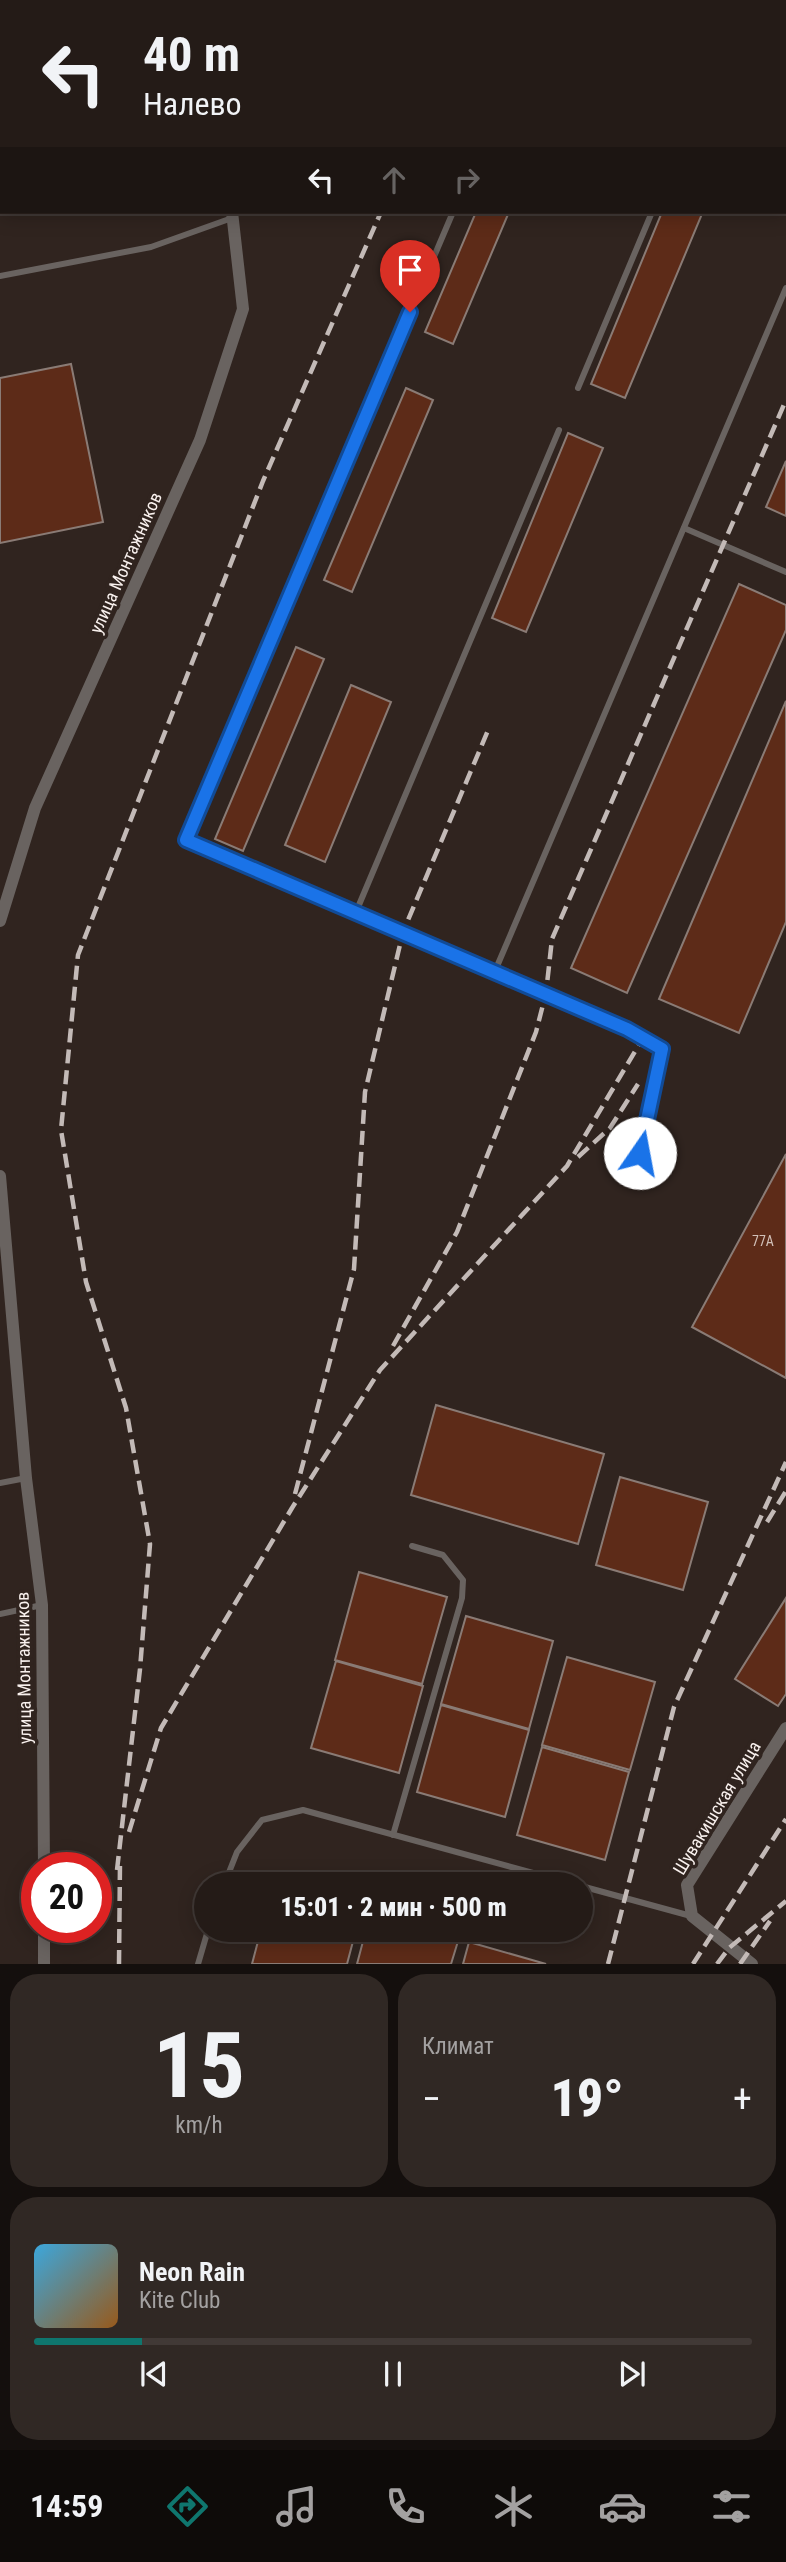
<!DOCTYPE html>
<html lang="ru">
<meta charset="utf-8">
<style>
body{margin:0;font-family:"Roboto Condensed",sans-serif;background:#302824;color:#f1f3f6;height:100vh;display:flex;flex-direction:column;font-size:26px;white-space:nowrap}
*{box-sizing:border-box;margin:0}
p{font-size:23px;color:#a3a1a1}
.icon{flex:none;width:38px;height:38px;fill:none;stroke:currentColor;stroke-width:2;stroke-linecap:round;stroke-linejoin:round}
.map{position:relative;height:1964px;overflow:hidden}
.drawer{display:flex;flex-direction:column;gap:10px;padding:10px;background:#140f0d;flex:1}
.drawer>*{flex:none}
.banner{position:absolute;left:0px;top:0px;width:788px;height:214px;box-shadow:0 4px 18px #0003,0 0 0 2px #413936;background:#241b17;color:#f1f3f6;overflow:hidden}
.speed{position:absolute;left:21px;top:1852px;display:flex;gap:14px;font-size:35px;font-weight:700;text-align:center}
.speed>*{display:grid;place-content:center;width:91px;height:91px;border-radius:50%;background:#241b17;box-shadow:0 4px 18px #0003,0 0 0 2px #413936;line-height:1}
.speed .limit{border:10px solid #d22;background:#fff;color:#111}
.pin{position:absolute;display:grid;place-items:center;width:60px;height:60px;color:#fff;margin:-72px -30px;border-radius:50% 50% 50% 0;rotate:-45deg;box-shadow:0 0 7px #0007}
.pin .icon{rotate:45deg}
.me{position:absolute;width:77px;margin:-38px;rotate:12deg;stroke-linejoin:round;filter:drop-shadow(0 0 5px #0008)}
.turn{display:flex;align-items:center;gap:24px;height:147px;padding:0 28px;font-size:32px}
.turn .icon{width:91px;height:91px;stroke-width:2.5}
.turn b{display:block;font-size:49px;line-height:60px}
.lanes{display:flex;align-items:center;height:66px;padding:0 28px;background:#0003;justify-content:center;gap:35px;direction:ltr}
.lanes .off{opacity:.35}
.big{font-size:52px;font-weight:800;line-height:1.1}
.drawer .tile{flex:1;display:flex;flex-direction:column;justify-content:center;gap:10px;min-width:0;padding:0 24px;border-radius:28px;background:#302824}
.drawer .dial{align-items:center;gap:0}
.dial b{font-size:91px;line-height:1}
.song{display:flex;align-items:center;gap:21px}
.cover{width:84px;height:84px;border-radius:10px;background:linear-gradient(135deg,hsl(200 70% 55%),hsl(30 70% 35%))}
.played{height:7px;border-radius:4px;background:linear-gradient(90deg,#0f766e 15%,#413936 15%)}
.keys{display:flex;justify-content:space-around;direction:ltr}
.heat{display:flex;justify-content:space-between;align-items:center;font-size:38px;direction:ltr}
.drawer .tiles{flex:1;display:grid;gap:10px;grid-template-columns:1fr 1fr}
.tile:last-child{grid-column:span 2}
.trip{position:absolute;left:194px;top:1872px;width:399px;height:70px;border-radius:35px;background:#241b17;box-shadow:0 4px 18px #0003,0 0 0 2px #413936;font-weight:800;line-height:70px;text-align:center}
.menu{display:flex;height:112px;justify-content:space-around;align-items:center;background:#0e0b09;color:#a3a1a1}
.menu .icon{width:49px;height:49px}
.menu .selected{color:#0f766e}
.menu b{font-size:32px;color:#f1f3f6}
.map>svg:first-child{display:block}
.building{fill:#5d2b18;stroke:#8a7b75;stroke-width:2}
.lines{fill:none;stroke-linecap:round;stroke-linejoin:round}
.service{stroke:#696360;stroke-width:6}
.minor{stroke:#696360;stroke-width:12}
.rail{stroke:#c3bab7;stroke-width:4.5;stroke-dasharray:14 7;stroke-linecap:butt}
.route-casing{stroke:#114b97;stroke-width:18}
.route{stroke:#1a73e8;stroke-width:12}
.labels{text-anchor:middle;stroke-width:7;stroke-linejoin:round;paint-order:stroke}
.number-label{font-size:14px;fill:#d2c0b8}
.street-label{font-size:18px;fill:#f9f1ee;stroke:#30241f}
</style>
<div class="map">
<svg width="786" height="1964" viewBox="0 0 786 1964">
<rect width="100%" height="100%" fill="#30241f"/>
<g class="building">
<path d="M0,0L40,2H2L0,173Z"/>
<rect x="288" y="0" width="59" height="2"/>
<path d="M476,212H509L453,344L425,332Z"/>
<path d="M662,212L702,214L625,398L591,384Z"/>
<path d="M71,364L103,522L0,543V378Z"/>
<path d="M406,388L433,400L352,592L324,580Z"/>
<path d="M568,433L603,448L526,632L492,618Z"/>
<path d="M786,461V516L766,507Z"/>
<path d="M739,584L786,605V630L627,993L571,968Z"/>
<path d="M296,647L324,659L243,851L215,839Z"/>
<path d="M351,685L391,702L325,862L285,845Z"/>
<path d="M786,701V922L739,1033L659,999Z"/>
<path d="M786,1154V1378L692,1327Z"/>
<path d="M436,1405L604,1454L578,1544L411,1495Z"/>
<path d="M620,1477L708,1502L683,1590L596,1565Z"/>
<path d="M359,1572L447,1597L422,1684L335,1660Z"/>
<path d="M786,1598V1694L778,1706L735,1679Z"/>
<path d="M466,1616L553,1641L529,1729L441,1704Z"/>
<path d="M567,1657L655,1682L630,1770L542,1745Z"/>
<path d="M336,1661L423,1686L399,1773L311,1748Z"/>
<path d="M441,1705L529,1730L505,1817L417,1792Z"/>
<path d="M542,1747L629,1772L605,1860L517,1835Z"/>
<path d="M261,1930H356L347,1964H252Z"/>
<path d="M366,1930H433L459,1938L451,1964H357Z"/>
<path d="M469,1942L546,1964H463Z"/>
</g>
<g class="lines">
<g class="service">
<path d="M61,0V2"/>
<path d="M542,2V0"/>
<path d="M740,2V0"/>
<path d="M453,212L186,840L546,993L627,1029L662,1049L640,1153"/>
<path d="M0,276L151,247L232,218"/>
<path d="M578,388L652,212"/>
<path d="M684,528L786,572"/>
<path d="M356,912L559,430"/>
<path d="M495,971L786,288"/>
<path d="M0,1483L26,1478"/>
<path d="M0,1614L42,1605"/>
<path d="M393,1835L462,1598L463,1580L443,1555L412,1546"/>
<path d="M224,1885L237,1852L262,1820L303,1810L577,1885"/>
<path d="M581,1886L691,1916"/>
<path d="M198,1964L208,1930"/>
</g>
<g class="minor">
<path d="M204,0V2"/>
<path d="M0,921L35,808L200,440L243,309L232,212"/>
<path d="M0,1176L26,1478L42,1605L44,1867"/>
<path d="M44,1927V1964"/>
<path d="M752,1964L692,1916L687,1885L786,1728"/>
</g>
<g class="rail">
<path d="M474,2V0"/>
<path d="M493,2L494,0"/>
<path d="M578,1157L610,1128L638,1084"/>
<path d="M393,1346L457,1232L536,1032L546,993L552,939L786,400"/>
<path d="M295,1494L354,1269L365,1092L403,932L489,728"/>
<path d="M767,1522L786,1491"/>
<path d="M129,1832L161,1728L292,1508L380,1370L567,1166L640,1043"/>
<path d="M117,1870L140,1669L150,1544L126,1408L86,1282L61,1130L78,955L263,481L381,212"/>
<path d="M119,1964L120,1862"/>
<path d="M608,1964L674,1707L786,1462"/>
<path d="M693,1964L786,1819"/>
<path d="M717,1964L729,1948L786,1901"/>
<path d="M740,1964L770,1921"/>
</g>
</g>
<g class="lines">
<defs>
<path id="route" d="M410,312L186,840L627,1029L662,1049L640,1153"/>
</defs>
<use href="#route" class="route-casing"/>
<use href="#route" class="route"/>
</g>
<g class="labels">
<g class="number-label">
<text x="763" y="1246">77А</text>
</g>
<g class="street-label">
<text transform="translate(126 563) rotate(-66)" y="6">улица Монтажников</text>
<text transform="translate(24 1668) rotate(-91)" y="6">улица Монтажников</text>
<text transform="translate(717 1808) rotate(-59)" y="6">Шувакишская улица</text>
</g>
</g>
</svg>
<div class="speed"><div class="limit">20</div></div>
<div class="pin" style="left:410px;top:312px;background:#d93025"><svg class="icon" aria-label="arrive" viewBox="0 0 24 24"><path d="M6 21V4h12l-3 4 3 4H6"/></svg></div>
<svg class="me" style="left:640px;top:1153px" viewBox="-20 -20 40 40"><circle r="19" fill="#fff"/><path d="M0-13L10 11 0 6-10 11z" fill="#1a73e8"/></svg>
<div class="trip">15:01 · 2 мин · 500 m</div>
<div class="banner">
<div class="turn"><svg class="icon" aria-label="left" viewBox="0 0 24 24"><path d="M17 20v-9H6M10 6l-5 5 5 5"/></svg><div><b>40 m</b>Налево</div></div>
<div class="lanes"><svg class="icon" aria-label="left" viewBox="0 0 24 24"><path d="M17 20v-9H6M10 6l-5 5 5 5"/></svg><svg class="icon off" aria-label="ahead" viewBox="0 0 24 24"><path d="M12 20V5M6 11l6-6 6 6"/></svg><svg class="icon off" aria-label="right" viewBox="0 0 24 24"><path d="M7 20v-9h11M14 6l5 5-5 5"/></svg></div>
</div>
</div>
<section class="drawer">
<div class="tiles">
<div class="tile dial"><b>15</b><p>km/h</p></div>
<div class="tile"><p>Климат</p>
<div class="heat"><a>−</a><b class="big">19°</b><a>+</a></div>
</div>
<div class="tile">
<div class="song"><i class="cover"></i><div><b>Neon Rain</b><p>Kite Club</p></div></div>
<div class="played"></div>
<div class="keys"><svg class="icon" aria-label="previous" viewBox="0 0 24 24"><path d="M18 5L8 12l10 7zM5 5v14"/></svg><svg class="icon" aria-label="pause" viewBox="0 0 24 24"><path d="M8 5v14M16 5v14"/></svg><svg class="icon" aria-label="next" viewBox="0 0 24 24"><path d="M6 5l10 7-10 7zM19 5v14"/></svg></div>
</div>
</div>
</section>
<nav class="menu">
<b>14:59</b>
<svg class="icon selected" aria-label="directions" viewBox="0 0 24 24"><path d="M12 3l9 9-9 9-9-9zM9 14v-3h6M13 9l2 2-2 2"/></svg>
<svg class="icon" aria-label="music" viewBox="0 0 24 24"><path d="M9 18V5l10-2v13"/><circle cx="6" cy="18" r="3"/><circle cx="16" cy="16" r="3"/></svg>
<svg class="icon" aria-label="phone" viewBox="0 0 24 24"><path d="M5 4h4l2 5-3 2q2 4 5 5l2-3 5 2v4C11 20 4 13 5 4z"/></svg>
<svg class="icon" aria-label="climate" viewBox="0 0 24 24"><path d="M12 3v18M4 7l16 10M4 17L20 7"/></svg>
<svg class="icon" aria-label="car" viewBox="0 0 24 24"><path d="M5 17H2v-5l4-1 3-4h7l3 4 3 1v5h-3M9 17h6M6 11h13"/><circle cx="7" cy="17" r="2"/><circle cx="17" cy="17" r="2"/></svg>
<svg class="icon" aria-label="filters" viewBox="0 0 24 24"><path d="M4 7h16M4 17h16"/><circle cx="9" cy="7" r="2"/><circle cx="15" cy="17" r="2"/></svg>
</nav>
